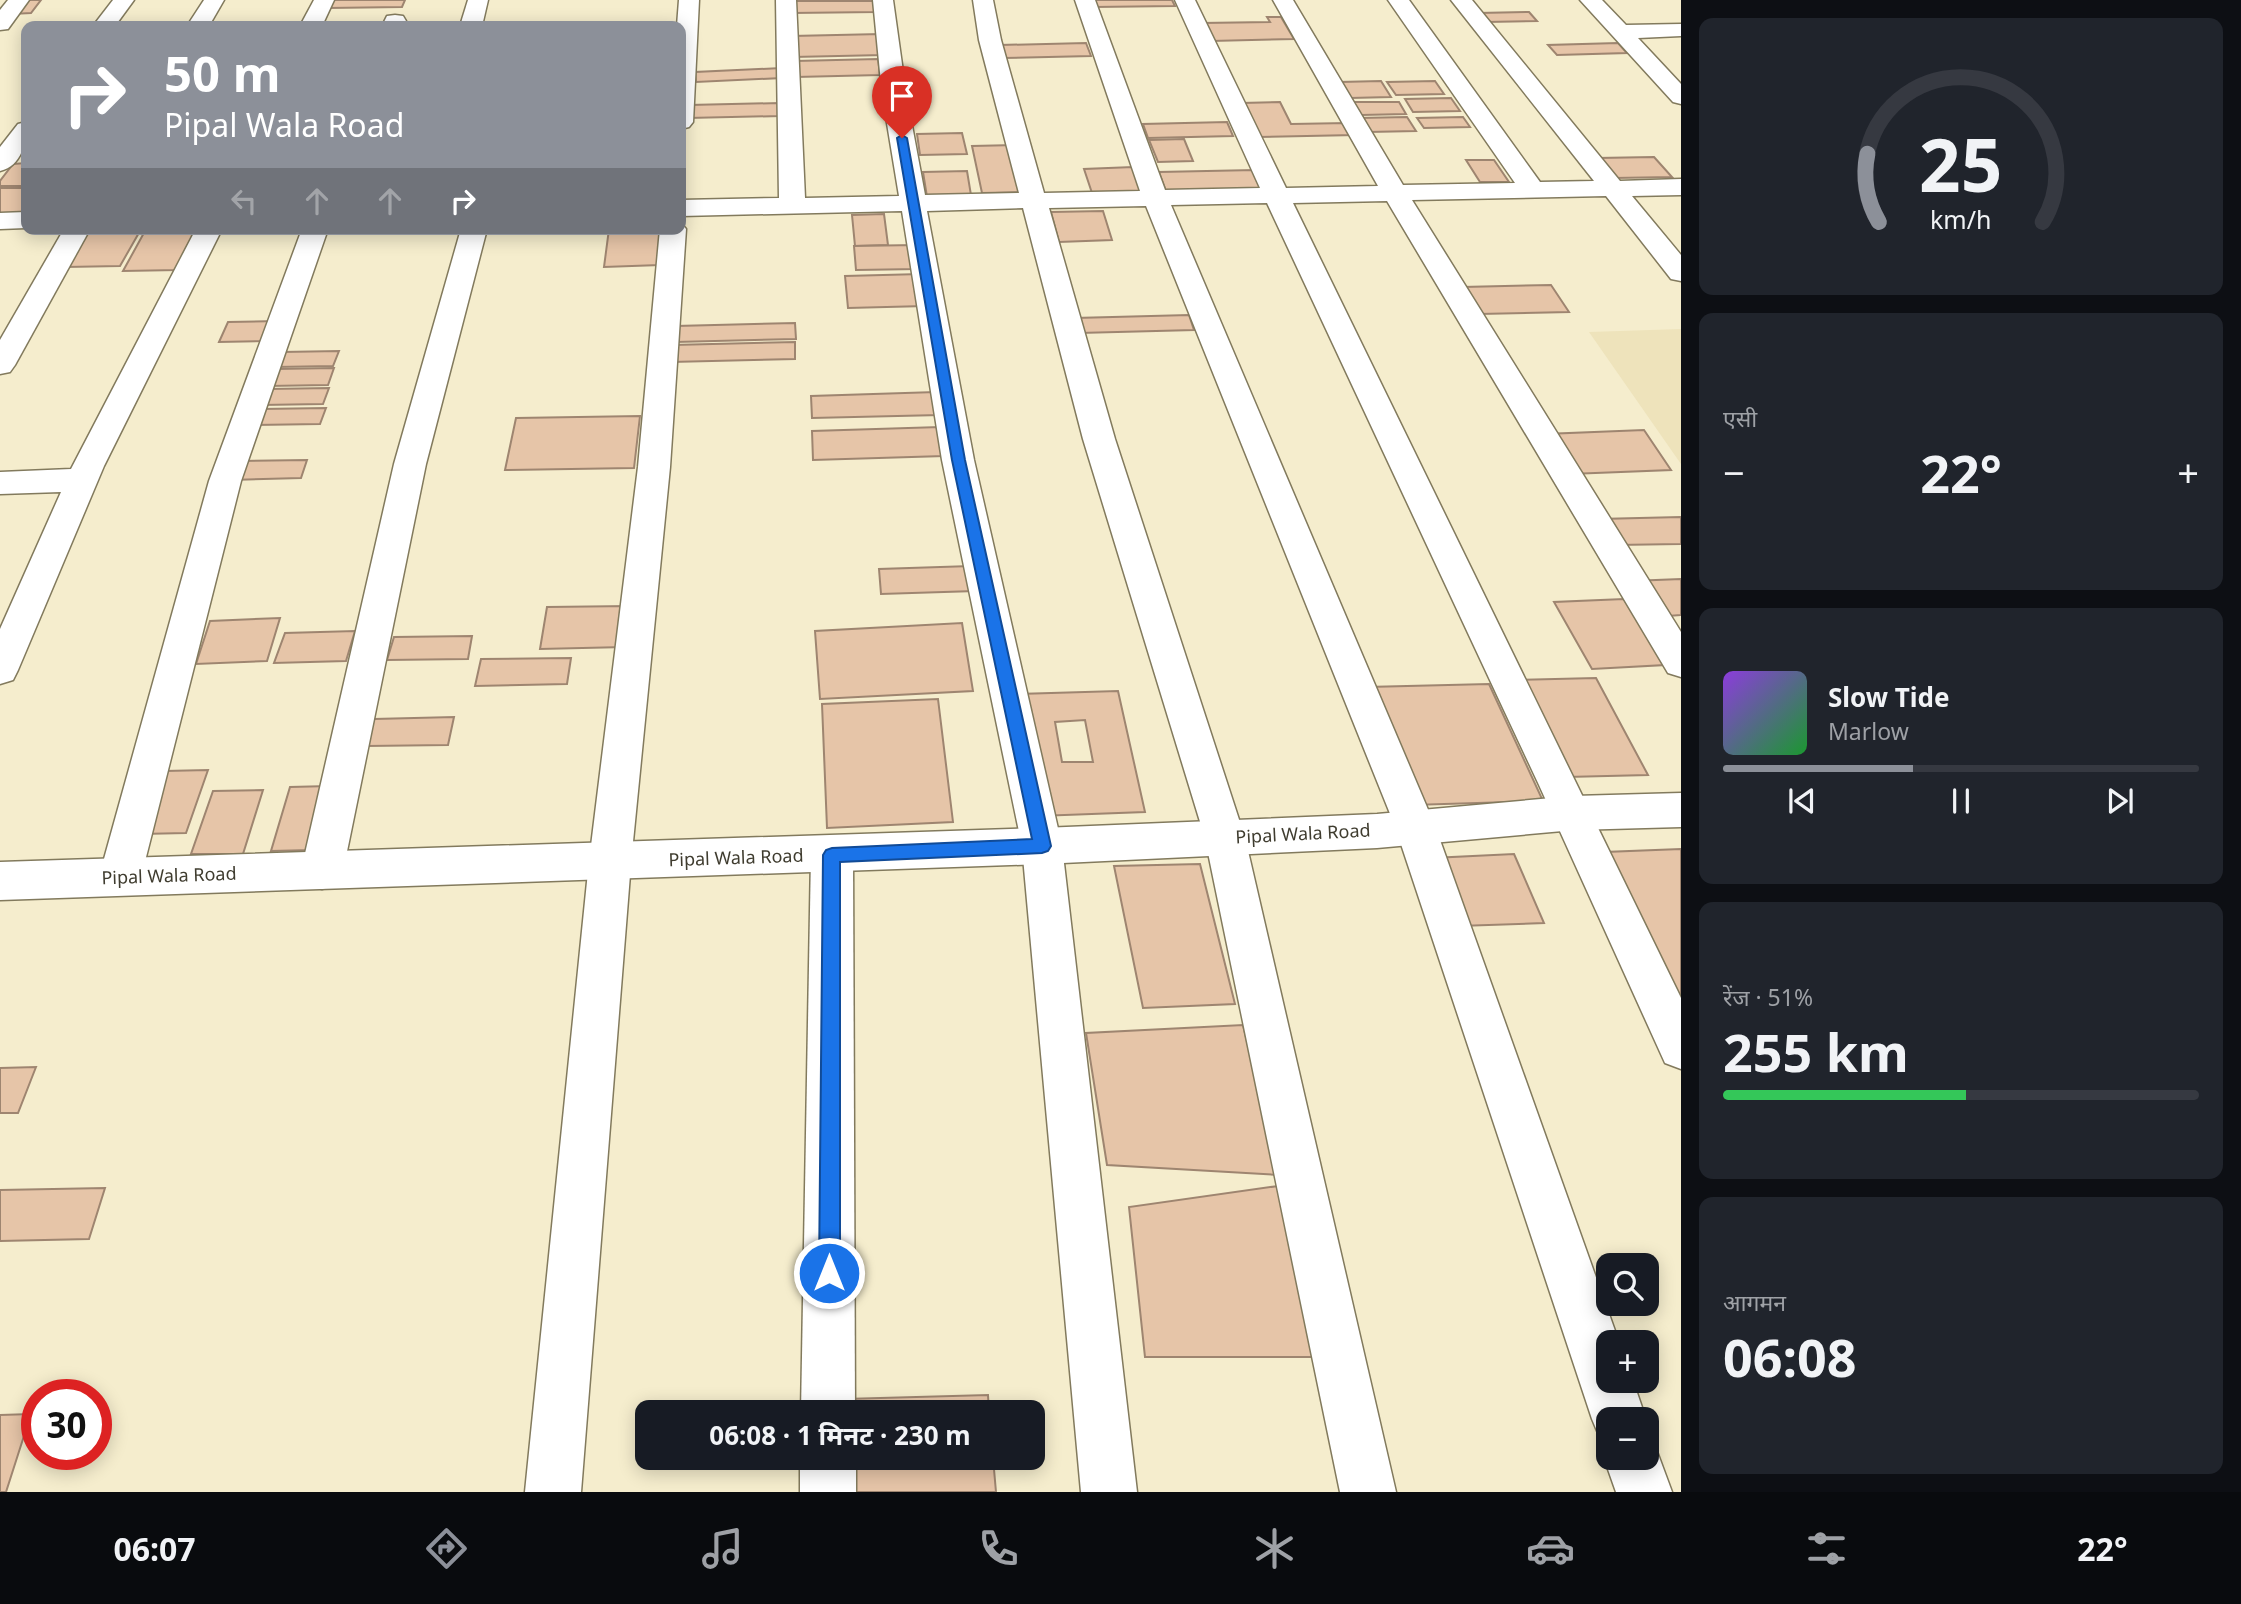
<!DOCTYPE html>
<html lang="hi">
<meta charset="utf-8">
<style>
body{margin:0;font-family:"Noto Sans","Noto Sans Devanagari",sans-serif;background:#20242c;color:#f1f3f6;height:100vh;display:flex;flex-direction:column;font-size:26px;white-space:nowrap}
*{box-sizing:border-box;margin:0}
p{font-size:23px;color:#9ea1a6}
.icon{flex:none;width:38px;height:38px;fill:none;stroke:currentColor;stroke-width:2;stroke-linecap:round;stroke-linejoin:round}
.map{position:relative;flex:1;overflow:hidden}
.sheet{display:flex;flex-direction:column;gap:18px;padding:18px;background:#0d0f14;width:560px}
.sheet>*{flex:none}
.guide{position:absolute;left:21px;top:21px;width:665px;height:214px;border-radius:14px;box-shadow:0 4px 18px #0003;background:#8c9099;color:#fff;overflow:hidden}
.controls{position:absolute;left:1596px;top:1253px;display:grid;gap:14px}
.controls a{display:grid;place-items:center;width:63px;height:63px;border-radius:14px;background:#171b24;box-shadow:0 4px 18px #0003;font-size:35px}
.speed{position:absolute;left:21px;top:1379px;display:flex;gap:14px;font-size:35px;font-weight:700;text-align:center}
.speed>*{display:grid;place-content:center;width:91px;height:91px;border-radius:50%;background:#171b24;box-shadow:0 4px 18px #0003;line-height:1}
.speed .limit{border:10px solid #d22;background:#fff;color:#111}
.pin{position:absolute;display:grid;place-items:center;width:60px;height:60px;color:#fff;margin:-72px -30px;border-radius:50% 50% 50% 0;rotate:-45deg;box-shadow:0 0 7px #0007}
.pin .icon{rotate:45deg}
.me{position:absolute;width:77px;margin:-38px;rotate:0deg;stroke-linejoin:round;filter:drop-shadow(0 0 5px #0008)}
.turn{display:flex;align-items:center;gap:24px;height:147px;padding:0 28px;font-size:32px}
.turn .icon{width:91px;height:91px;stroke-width:2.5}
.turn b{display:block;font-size:49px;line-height:60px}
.lanes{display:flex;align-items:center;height:66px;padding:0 28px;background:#0003;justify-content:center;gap:35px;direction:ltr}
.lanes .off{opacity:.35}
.big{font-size:52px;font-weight:700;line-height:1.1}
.sheet .widget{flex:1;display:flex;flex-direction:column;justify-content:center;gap:10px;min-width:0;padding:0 24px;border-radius:14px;background:#20242c}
.sheet .dial{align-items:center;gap:0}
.dial svg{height:182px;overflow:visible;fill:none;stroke:#363941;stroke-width:7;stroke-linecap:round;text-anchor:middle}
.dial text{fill:#f1f3f6;stroke:none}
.song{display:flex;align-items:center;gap:21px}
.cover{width:84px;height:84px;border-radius:10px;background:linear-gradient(135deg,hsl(270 70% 55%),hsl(130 70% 35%))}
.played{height:7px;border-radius:4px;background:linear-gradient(90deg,#8c9099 40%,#363941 40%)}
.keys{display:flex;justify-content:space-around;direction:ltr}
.heat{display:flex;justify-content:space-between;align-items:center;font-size:38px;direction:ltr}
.charge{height:10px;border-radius:5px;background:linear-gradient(90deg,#34c759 51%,#363941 0)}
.trip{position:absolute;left:635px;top:1400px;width:410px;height:70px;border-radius:14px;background:#171b24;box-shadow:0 4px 18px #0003;font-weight:700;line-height:70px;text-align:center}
.tab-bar{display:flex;height:112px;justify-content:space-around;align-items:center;background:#090b0e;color:#9ea1a6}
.tab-bar .icon{width:49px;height:49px}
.tab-bar .on{color:#8c9099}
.tab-bar b{font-size:32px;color:#f1f3f6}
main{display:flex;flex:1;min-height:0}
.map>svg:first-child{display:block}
.built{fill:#eee3bb}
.building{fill:#e6c5a8;stroke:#9e8570;stroke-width:2;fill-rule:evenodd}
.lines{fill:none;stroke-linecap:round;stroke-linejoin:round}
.minor-casing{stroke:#827a5d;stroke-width:3}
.tertiary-casing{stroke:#827a5d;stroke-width:3}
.minor{fill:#fff;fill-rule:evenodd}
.tertiary{fill:#fff;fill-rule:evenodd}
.route{fill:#1a73e8;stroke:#114b97;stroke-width:2}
.labels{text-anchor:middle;stroke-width:5;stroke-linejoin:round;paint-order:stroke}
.street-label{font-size:18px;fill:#3f3c2f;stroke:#fff}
</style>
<main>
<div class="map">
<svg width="1681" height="1492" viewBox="0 0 1681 1492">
<rect width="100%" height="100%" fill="#f5edcd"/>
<path class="built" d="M1681,329V464L1589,332Z"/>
<g class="building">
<path d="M24,0H41L31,13L13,14Z"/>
<path d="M332,0H405L402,7L328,8Z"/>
<path d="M1091,0H1172L1175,6L1094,7Z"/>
<path d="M792,1H876L877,12L792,13Z"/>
<path d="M1529,12L1537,21L1486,22L1479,13Z"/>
<path d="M1267,17H1281L1294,39L1211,41L1202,23L1270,22Z"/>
<path d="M881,34L884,55L793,57L792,36Z"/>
<path d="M1086,43L1091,56L1003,58L1000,45Z"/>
<path d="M1618,43L1627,53L1557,55L1548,45Z"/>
<path d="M878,59L880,75L796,77L795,61Z"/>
<path d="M781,68L782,78L696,82L695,72Z"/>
<path d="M1381,81L1391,97L1350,98L1340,82Z"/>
<path d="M1435,81L1444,94L1396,95L1387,82Z"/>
<path d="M1451,98L1460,111L1413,112L1405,99Z"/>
<path d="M1280,102L1291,124L1348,123L1355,135L1258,137L1242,103Z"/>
<path d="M1353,102H1399L1406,114L1361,115Z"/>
<path d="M779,103L780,116L688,118L689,105Z"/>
<path d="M1407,117L1416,131L1368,132L1359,118Z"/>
<path d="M1463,117L1470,127L1424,128L1417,118Z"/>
<path d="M1227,122L1233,136L1148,138L1143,124Z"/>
<path d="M962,133L967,154L920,155L917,134Z"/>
<path d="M1184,139L1193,161L1158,162L1149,140Z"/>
<path d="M1016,145L1027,192L982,193L972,146Z"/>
<path d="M1654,157L1672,177L1614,178L1598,158Z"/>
<path d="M1466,160H1494L1509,182H1480Z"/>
<path d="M26,163V186H0V181L13,164Z"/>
<path d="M1133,167L1142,191L1092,193L1084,169Z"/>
<path d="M1255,170L1264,189L1166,191L1159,172Z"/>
<path d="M967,171L971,195L927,197L923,172Z"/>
<path d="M0,188H26V214L0,215Z"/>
<path d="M1103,211L1112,240L1059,242L1051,212Z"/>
<path d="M884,214L888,245L855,246L852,215Z"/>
<path d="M609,229H663L660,265L604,267Z"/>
<path d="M198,230L178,270L123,271L145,231Z"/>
<path d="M140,231L120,266L66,267L88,232Z"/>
<path d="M915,245L918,269L856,270L854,246Z"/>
<path d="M921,274L925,306L848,308L845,276Z"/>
<path d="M1551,285L1569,312L1479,314L1463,287Z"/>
<path d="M1189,315L1194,330L1079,333L1075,318Z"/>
<path d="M278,321L270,341L219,342L228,322Z"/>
<path d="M795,323L796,339L676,342V326Z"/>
<path d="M795,342V359L671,362L672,345Z"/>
<path d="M339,351L333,366L276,367L282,352Z"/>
<path d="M334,368L328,385L268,386L276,369Z"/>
<path d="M329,388L323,404L261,405L268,389Z"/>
<path d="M936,392L940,415L812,418L811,396Z"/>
<path d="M326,408L320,424L254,425L261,409Z"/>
<path d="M640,416L634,468L505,470L516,418Z"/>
<path d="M940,427L944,456L813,460L812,431Z"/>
<path d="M1644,430L1671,470L1570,474L1545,434Z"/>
<path d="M307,460L301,478L231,480L238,461Z"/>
<path d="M1681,517V544L1615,545L1599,519Z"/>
<path d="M971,566L975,591L881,594L879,569Z"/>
<path d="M1681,579V615L1654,617L1632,581Z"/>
<path d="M1624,599L1665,665L1592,669L1554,602Z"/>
<path d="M629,606L625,647L540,649L547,607Z"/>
<path d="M280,618L267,661L196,664L210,621Z"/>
<path d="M962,623L973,691L820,699L815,631Z"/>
<path d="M355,631L346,661L274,663L285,633Z"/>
<path d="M472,636L468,659L387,660L394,637Z"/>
<path d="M571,658L567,684L475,686L481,659Z"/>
<path d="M1596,678L1648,775L1566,777L1519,680Z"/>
<path d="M1489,684L1543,801L1412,805L1367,687Z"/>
<path d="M1118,691L1145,812L1038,816L1018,694ZM1085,720L1093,762H1062L1055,722Z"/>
<path d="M938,699L953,822L827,828L822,704Z"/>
<path d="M454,717L448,745L367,746L374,719Z"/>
<path d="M208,770L186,833L141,834L165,771Z"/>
<path d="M329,786L311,850L271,851L290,787Z"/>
<path d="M263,790L243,854H191L213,791Z"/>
<path d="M1681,849V997H1675L1605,852Z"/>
<path d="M1514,854L1544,923L1459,926L1432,858Z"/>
<path d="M1200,864L1235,1004L1143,1008L1114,866Z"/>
<path d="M1243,1025L1279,1175L1107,1165L1086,1033Z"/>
<path d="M36,1067L18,1113H0V1068Z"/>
<path d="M1278,1186L1320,1357H1145L1129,1207Z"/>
<path d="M105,1188L89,1239L0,1241V1190Z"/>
<path d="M988,1395L989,1412H846L845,1399Z"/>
<path d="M31,1414L6,1492H0V1415Z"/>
<path d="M847,1458H993L996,1492H847Z"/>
</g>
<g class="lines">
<defs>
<g id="minor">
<path d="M8,0H29L8,29L0,30V10Z"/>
<path d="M113,0H134L115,26H93Z"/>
<path d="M204,0H224L209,26H187Z"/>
<path d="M314,0H334L322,26H300Z"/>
<path d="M468,0H488L482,26H460Z"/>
<path d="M679,0H699L693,122L689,127L681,129V26H677Z"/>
<path d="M776,0H796L805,198L899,196L882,93L873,0H893L906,93L925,195L1019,193L979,40L973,0H993L1001,40L1044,193L1140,191L1075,0H1095L1165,190L1260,188L1175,0H1195L1286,188L1378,186L1273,0H1293L1403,185L1515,183L1388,0H1409L1540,182L1594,181L1451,0H1472L1620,181L1681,179V195L1632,196L1681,255V281L1671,279L1606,196L1412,200L1681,632V677L1668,673L1387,201L1293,203L1681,998V1069L1665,1063L1539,785L1267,203L1171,205L1435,826L1619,1342H1608V1381H1633L1646,1419H1608V1442L1600,1438L1592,1419L1395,826L1146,206L1049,208L1115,439L1245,838L1396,1492H1340L1205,838L1083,439L1023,208L927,211L974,460L1062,846L1137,1492H1081L1022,846L942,460L902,211L681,216V200L779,198Z"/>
<path d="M1580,0H1602L1626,25L1681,24V36L1638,38L1681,84V104L1673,102Z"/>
<path d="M395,15L403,16L406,21L404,26H382L387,16Z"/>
<path d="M26,122C27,141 22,166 0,171V147L18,124Z"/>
<path d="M26,212V228L0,229V213Z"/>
<path d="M681,223L686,229L670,467L631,862L581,1492H525L589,862L638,467L660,229H681Z"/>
<path d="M64,229H90L15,365L10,372L0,374V340Z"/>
<path d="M196,229H222L104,466L18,670L13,680L0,684V629L61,492L0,494V472L71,469Z"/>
<path d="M302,229H328L241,481L141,877L135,890L120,895L105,890L99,877L209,481Z"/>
<path d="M461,229H487L426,464L343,871L337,884L322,889L307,884L301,871L394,464Z"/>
<path d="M832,837L847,842L853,855L855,1412H801L811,855L817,842Z"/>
<path d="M1647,1436L1652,1438L1672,1492H1616L1604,1458L1608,1448V1458H1647Z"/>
<rect x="800" y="1458" width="56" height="34"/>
</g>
<path id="tertiary" d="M1681,793V827L1574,830L1377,848L1042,864L0,900V862L1042,828L1377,814L1574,796Z"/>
</defs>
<use href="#minor" class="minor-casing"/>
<use href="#tertiary" class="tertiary-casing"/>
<use href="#minor" class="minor"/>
<use href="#tertiary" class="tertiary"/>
</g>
<path class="route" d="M902,135L907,138L965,460L1051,846L1048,851L1042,853L840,862V1273L837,1280L829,1283L822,1280L819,1273L823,855L826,850L832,848L1032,839L952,460L897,138Z"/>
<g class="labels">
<g class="street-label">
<text transform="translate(1303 834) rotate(-3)" y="6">Pipal Wala Road</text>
<text transform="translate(736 858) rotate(-2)" y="6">Pipal Wala Road</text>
<text transform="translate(169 876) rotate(-2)" y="6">Pipal Wala Road</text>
</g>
</g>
</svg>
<div class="controls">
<a><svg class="icon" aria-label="search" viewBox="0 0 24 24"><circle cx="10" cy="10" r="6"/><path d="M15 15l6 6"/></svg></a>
<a>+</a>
<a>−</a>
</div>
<div class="speed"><div class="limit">30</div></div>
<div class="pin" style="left:902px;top:138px;background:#d93025"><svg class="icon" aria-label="arrive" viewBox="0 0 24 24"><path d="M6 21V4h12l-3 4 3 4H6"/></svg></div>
<svg class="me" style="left:829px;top:1273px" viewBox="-20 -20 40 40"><circle r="17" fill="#1a73e8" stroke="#fff" stroke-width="3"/><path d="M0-11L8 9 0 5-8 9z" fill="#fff"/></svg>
<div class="trip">06:08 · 1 मिनट · 230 m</div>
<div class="guide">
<div class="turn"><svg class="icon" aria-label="right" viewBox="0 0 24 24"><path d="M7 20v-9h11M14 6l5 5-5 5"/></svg><div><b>50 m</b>Pipal Wala Road</div></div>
<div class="lanes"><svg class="icon off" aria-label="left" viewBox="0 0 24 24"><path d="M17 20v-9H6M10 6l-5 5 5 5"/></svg><svg class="icon off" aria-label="ahead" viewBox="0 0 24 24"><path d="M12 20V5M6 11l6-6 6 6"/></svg><svg class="icon off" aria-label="ahead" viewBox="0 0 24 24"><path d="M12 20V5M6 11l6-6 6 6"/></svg><svg class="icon" aria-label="right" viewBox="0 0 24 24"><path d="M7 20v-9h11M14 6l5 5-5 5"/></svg></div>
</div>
</div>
<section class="sheet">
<div class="widget dial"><svg viewBox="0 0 100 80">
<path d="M14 69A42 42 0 1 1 86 69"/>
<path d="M14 69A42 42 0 0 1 9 39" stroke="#8c9099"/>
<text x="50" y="56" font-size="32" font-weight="700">25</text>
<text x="50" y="72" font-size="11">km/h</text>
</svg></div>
<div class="widget"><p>एसी</p>
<div class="heat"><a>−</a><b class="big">22°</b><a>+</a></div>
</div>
<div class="widget">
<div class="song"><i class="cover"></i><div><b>Slow Tide</b><p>Marlow</p></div></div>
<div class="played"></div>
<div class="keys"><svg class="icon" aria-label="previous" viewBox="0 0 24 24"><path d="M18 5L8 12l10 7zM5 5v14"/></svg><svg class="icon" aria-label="pause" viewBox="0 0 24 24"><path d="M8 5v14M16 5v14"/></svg><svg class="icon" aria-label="next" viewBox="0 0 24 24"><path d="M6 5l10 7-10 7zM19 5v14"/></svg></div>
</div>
<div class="widget"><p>रेंज · 51%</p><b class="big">255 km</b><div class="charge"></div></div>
<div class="widget"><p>आगमन</p><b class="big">06:08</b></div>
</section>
</main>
<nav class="tab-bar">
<b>06:07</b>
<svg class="icon on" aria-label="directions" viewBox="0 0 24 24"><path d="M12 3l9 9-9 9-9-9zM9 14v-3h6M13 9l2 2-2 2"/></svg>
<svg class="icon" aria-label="music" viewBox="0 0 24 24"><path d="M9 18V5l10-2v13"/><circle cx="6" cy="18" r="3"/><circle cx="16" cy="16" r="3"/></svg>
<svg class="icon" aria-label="phone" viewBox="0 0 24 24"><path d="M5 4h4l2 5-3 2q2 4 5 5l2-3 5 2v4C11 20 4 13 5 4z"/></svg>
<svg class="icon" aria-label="climate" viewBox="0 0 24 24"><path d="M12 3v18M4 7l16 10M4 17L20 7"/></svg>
<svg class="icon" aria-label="car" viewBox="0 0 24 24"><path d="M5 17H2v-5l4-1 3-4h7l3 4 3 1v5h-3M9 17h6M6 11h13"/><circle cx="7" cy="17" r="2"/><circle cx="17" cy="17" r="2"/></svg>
<svg class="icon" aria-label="filters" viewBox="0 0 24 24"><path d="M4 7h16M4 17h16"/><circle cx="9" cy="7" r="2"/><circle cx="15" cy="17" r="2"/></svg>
<b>22°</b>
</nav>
